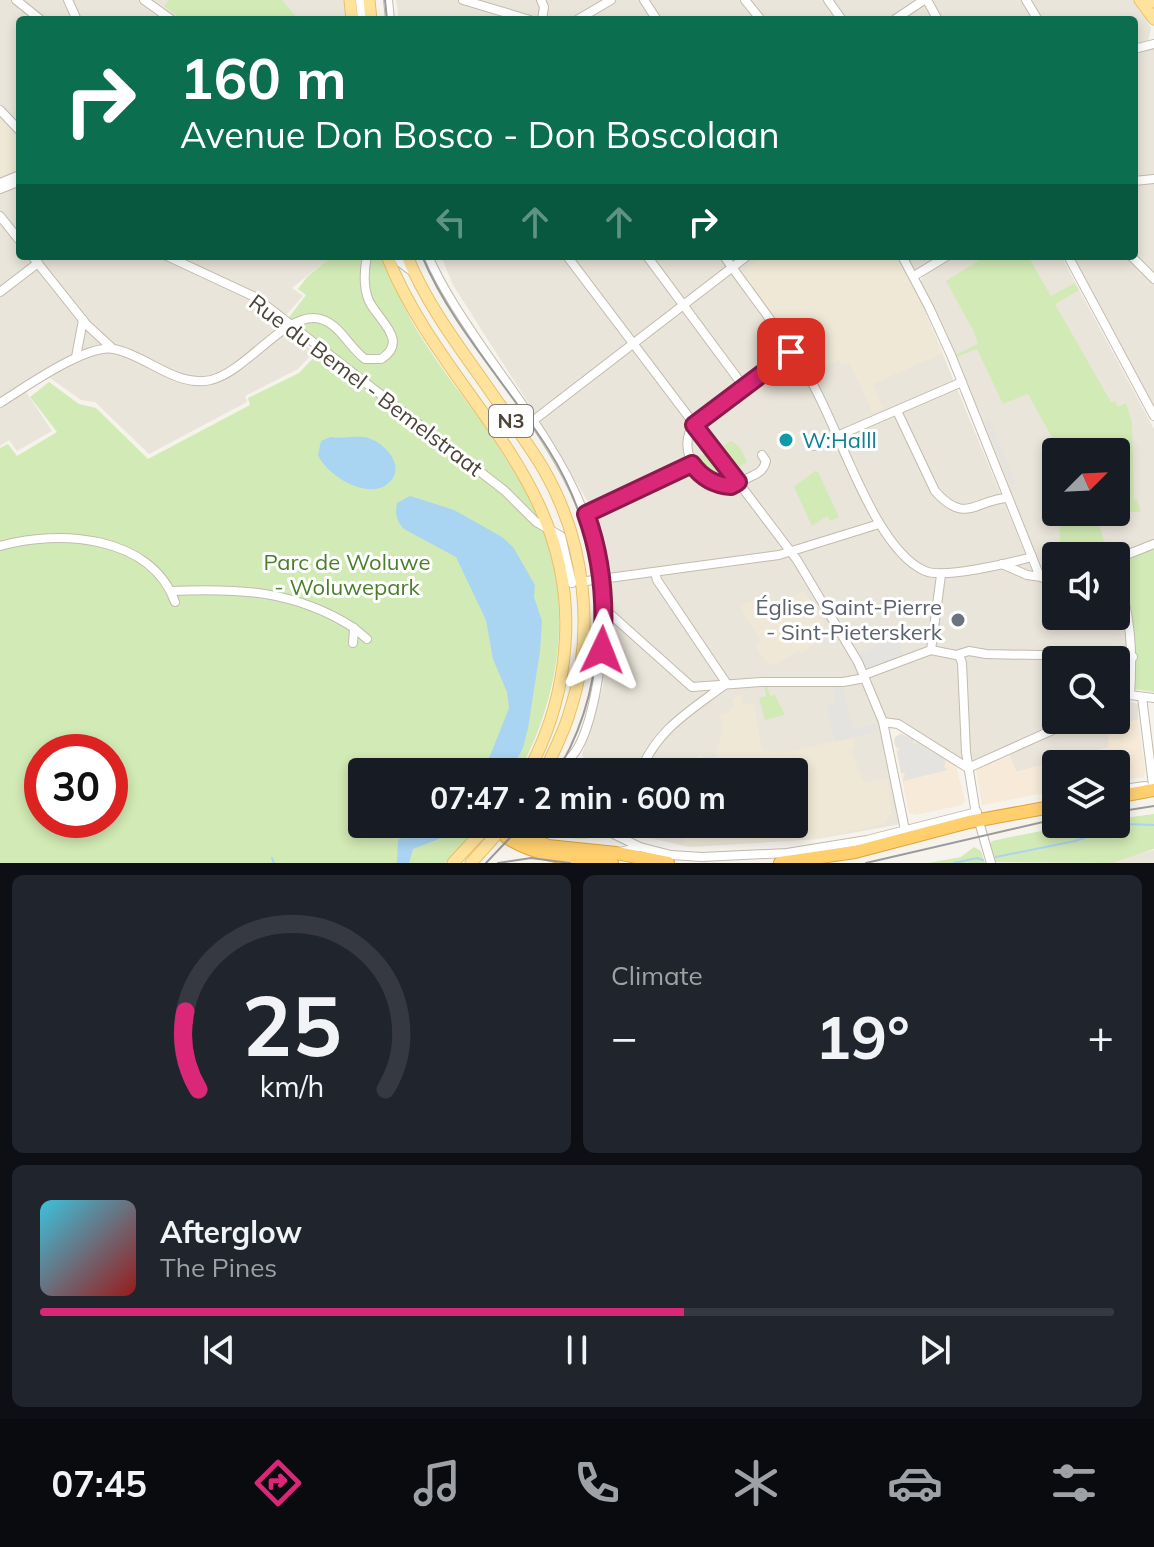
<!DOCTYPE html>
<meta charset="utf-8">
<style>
body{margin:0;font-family:Mulish,sans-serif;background:#20242c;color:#f1f3f6;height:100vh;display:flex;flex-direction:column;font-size:30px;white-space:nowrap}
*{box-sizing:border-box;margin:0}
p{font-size:26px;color:#9ea1a6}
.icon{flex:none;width:44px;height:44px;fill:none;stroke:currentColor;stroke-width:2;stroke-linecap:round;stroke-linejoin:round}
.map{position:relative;height:863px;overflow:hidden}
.side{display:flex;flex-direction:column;gap:12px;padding:12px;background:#0d0f14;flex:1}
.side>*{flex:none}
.top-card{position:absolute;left:16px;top:16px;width:1122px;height:244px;border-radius:8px;box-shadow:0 4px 12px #0003;background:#0b6e4f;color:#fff;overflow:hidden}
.needle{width:52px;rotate:66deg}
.controls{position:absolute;left:1042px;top:438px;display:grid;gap:16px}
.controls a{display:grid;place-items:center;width:88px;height:88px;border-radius:8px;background:#171b24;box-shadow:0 4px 12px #0003;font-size:40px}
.speed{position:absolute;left:24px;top:734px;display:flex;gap:16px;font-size:40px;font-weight:700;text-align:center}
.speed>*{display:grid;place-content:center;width:104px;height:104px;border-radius:50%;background:#171b24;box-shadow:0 4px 12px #0003;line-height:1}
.speed .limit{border:12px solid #d22;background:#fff;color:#111}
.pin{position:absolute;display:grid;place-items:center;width:68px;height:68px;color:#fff;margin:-34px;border-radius:16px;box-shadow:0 4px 12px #0006}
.me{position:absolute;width:88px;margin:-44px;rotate:2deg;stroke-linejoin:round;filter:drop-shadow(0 0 6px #0008)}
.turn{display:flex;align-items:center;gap:28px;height:168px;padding:0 32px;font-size:36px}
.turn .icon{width:104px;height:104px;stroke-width:2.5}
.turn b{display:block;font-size:56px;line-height:68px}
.lanes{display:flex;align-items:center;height:76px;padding:0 32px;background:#0003;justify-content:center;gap:40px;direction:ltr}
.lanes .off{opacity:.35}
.big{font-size:60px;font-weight:700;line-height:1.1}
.side .card{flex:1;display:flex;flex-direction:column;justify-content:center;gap:12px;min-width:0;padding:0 28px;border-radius:12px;background:#20242c}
.side .dial{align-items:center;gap:0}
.dial svg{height:208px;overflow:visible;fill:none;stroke:#363941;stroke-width:7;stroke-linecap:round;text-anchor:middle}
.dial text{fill:#f1f3f6;stroke:none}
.song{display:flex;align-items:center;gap:24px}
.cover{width:96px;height:96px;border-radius:12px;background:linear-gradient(135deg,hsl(190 70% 55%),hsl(0 70% 35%))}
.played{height:8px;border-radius:4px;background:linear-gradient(90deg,#db2777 60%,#363941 60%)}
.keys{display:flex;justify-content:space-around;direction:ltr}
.heat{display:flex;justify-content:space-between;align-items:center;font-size:44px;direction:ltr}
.side .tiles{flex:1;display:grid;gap:12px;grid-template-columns:1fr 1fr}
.card:last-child{grid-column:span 2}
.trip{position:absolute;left:348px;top:758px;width:460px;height:80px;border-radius:8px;background:#171b24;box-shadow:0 4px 12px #0003;font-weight:700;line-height:80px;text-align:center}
.tab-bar{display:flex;height:128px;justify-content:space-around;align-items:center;background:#090b0e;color:#9ea1a6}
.tab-bar .icon{width:56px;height:56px}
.tab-bar .on{color:#db2777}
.tab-bar b{font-size:36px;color:#f1f3f6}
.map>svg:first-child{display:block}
.residential{fill:#eae5da;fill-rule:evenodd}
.commercial{fill:#f7ead8}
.education{fill:#efe8d6}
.green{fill:#d2eab5;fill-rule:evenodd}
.parking{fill:#e5e3e0}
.water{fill:#a9d4f2}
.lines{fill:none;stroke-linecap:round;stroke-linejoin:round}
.stream{stroke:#a9d4f2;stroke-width:2}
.minor-casing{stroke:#c2bbae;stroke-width:10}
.major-casing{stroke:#e6c16a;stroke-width:13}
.highway-casing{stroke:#e0a43c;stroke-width:14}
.minor{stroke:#fff;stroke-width:8}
.major{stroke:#ffe39c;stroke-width:11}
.highway{stroke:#ffcf6e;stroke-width:12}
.tram{stroke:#9a9a9a;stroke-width:2}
.route-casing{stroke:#8e194d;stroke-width:20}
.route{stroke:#db2777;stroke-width:14}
.culture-dot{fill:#0f9aa8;stroke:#fff;stroke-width:3}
.worship-dot{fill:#6b7280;stroke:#fff;stroke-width:3}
.labels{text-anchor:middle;stroke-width:6;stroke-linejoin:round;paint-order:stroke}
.shield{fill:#fff;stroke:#817c74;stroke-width:2}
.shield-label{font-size:20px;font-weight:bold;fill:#4b4439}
.street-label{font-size:22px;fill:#4b4439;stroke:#fff}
.culture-label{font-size:22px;fill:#0d838f;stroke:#fff;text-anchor:start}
.park-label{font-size:22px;fill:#4a7f2a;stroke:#fff}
.worship-label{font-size:22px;fill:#5b616d;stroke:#fff;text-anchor:end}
</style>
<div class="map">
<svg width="1154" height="863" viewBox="0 0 1154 863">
<rect width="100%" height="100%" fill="#f6f3ec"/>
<g class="residential">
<path d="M0,0H346L348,20H20V256H332L292,288L303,296L279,323L314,352L298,369L245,396L247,402L149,454L95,402L81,400L43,373L22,386L52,431L17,451L9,440L0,446Z"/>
<path d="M396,0H1135L1151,28L1148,42L1134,45V20H399Z"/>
<path d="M1154,49V175L1134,177V53Z"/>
<path d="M1154,183V407L1072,256H1134V185Z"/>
<path d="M441,256H900L911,277L1036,580L1056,582V616H1116V580L1130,617L1131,658L1125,693L1116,697V660H1056V720H1067L968,767L878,713L902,824L818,839L690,847L627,833L614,824H794V772H588L582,754L603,686L610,614L608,572L597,522L588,502L541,423L453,285Z"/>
<path d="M904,256H939L917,270L911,268Z"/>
<path d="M956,256H1061L1154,429V541L1113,556H1056V574H1048L1040,567L920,284L923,276ZM1056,452H1116V512H1056Z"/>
<path d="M1124,700L1138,704V720L1117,723L1118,730L1110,747L1016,772L1009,754L1080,720H1116V703Z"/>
<path d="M1154,850V863H1105Z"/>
</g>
<g class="commercial">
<path d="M1138,720L1145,770L1144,777L1116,781V764H1056V791L982,805L976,770L1009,754L1017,772L1109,747L1108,734L1118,730L1117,723Z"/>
<path d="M904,733L956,765L965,801L962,805L915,815L909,813L894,740L899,734Z"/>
</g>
<g class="education">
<path d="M0,117L20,139V169L0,177Z"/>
<path d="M763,256H896L915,290L937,339L935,340L936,344H939L943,353L873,384L883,409L873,413L849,362L842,365L839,360L827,365L805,331L790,341L741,273Z"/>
<path d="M804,591L824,624L816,629L821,638L801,654L799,651L774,665L766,662L755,645L761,641L740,606L766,595L773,607Z"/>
<path d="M741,695L743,700L741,703L754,705L762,750L784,753L853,737L855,746L851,751L864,783L887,778L892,813L883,824L818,839L684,845L685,824H794V772H659L664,764L677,771L685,760L691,764L700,754L716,769V757L723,726L720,716L735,707L732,699Z"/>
</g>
<g class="green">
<path d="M169,0H282L299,20H263L260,17H252L250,20H183L164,6Z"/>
<path d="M332,256H381C390,278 401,301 412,322C440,371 479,414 508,462C517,478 529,493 536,509C574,595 563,691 519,772H362V824H480L445,863H0V448L8,444L17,456L57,432L30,397L49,382L79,404L96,408L148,459L250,405L248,398L299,373L323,348L287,320L306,295L298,289L307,277ZM42,752H110V820H42Z"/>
<path d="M986,256H1028L1051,296L1075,283L1079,290L1055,304L1111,402L1115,401L1118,407L1126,403L1132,423L1134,500H1137L1141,512H1123L1121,505L1116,506V452H1056V512H1096L1108,556H1061L1059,517L1051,511L1055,443L1028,394L1003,404L977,349L956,357L955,355L978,344L973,330L946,281Z"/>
<path d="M731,441C740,445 743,453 747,462L739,467L737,463L733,465L720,448Z"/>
<path d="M707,453L728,481H727C712,478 702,472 695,458Z"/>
<path d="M815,471L818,472L839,517L830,521L827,516L812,526L794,487Z"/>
<path d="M1154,549V692L1133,689C1137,660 1136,629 1128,599C1125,587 1119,575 1116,563Z"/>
<path d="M764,686H767L770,696L775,695L785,715L765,720L759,698L766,696Z"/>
<path d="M1154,814V849L1112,863L995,862L990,844L992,841C1034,832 1073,824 1116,824V819Z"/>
<path d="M538,824H592L596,837C576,842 554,836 538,824Z"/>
<path d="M974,847L981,851L985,863H928L961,857Z"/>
</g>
<g class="parking">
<path d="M990,420L1015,483L1011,485L985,422Z"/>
<path d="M895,637L904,655L869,670L865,669L857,655Z"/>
<path d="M832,685L843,686L852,726L856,728L877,724L878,732L835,742L826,706L836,703Z"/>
<path d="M900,734L914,739L913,745L916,742L946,760L944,767L948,770L903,781L905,773H901L897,751L900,750L894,744L895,737Z"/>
<path d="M798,789L802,801L804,829L796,828L795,832L787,833L786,824H794V790Z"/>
</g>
<g class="water">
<path d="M331,437C343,439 357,435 368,438C386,443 409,470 386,485C365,499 327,475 318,455L321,441Z"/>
<path d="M410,496L454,510L502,537L513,547L535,585L534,597L542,621L540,651L528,728L523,748L510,772H477L490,756L509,708L507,692L493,659L486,620L456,557L404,529C396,520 395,514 397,503Z"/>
<path d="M426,824H465L444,837L413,849L409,863H397L398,840Z"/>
</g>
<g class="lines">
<g class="stream">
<path d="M996,857L1075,841L1125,824L1154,825"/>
<path d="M272,858L274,863"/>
<path d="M954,863L977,858L983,860"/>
</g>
<defs>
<g id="minor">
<path d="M16,0L41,20"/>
<path d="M68,0L77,20"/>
<path d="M144,0L172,20"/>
<path d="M360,0L362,20"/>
<path d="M388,0L390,20"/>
<path d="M463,0L530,20"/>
<path d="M541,0L544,7L542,20"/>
<path d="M644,0L657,20"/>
<path d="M745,0L761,20"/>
<path d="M828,0L842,20"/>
<path d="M927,0L938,20"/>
<path d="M1026,0L1038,20"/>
<path d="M577,20L611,0"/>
<path d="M894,20L924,0"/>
<path d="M1134,49L1154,44"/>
<path d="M0,110L20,131"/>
<path d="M1134,181L1154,179"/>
<path d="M0,183L20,175"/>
<path d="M0,189L20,181"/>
<path d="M0,216L20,241"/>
<path d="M32,256L87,325L112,348"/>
<path d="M167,256L255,297L505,491L536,522L561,536L572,583"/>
<path d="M397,256L401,263L413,272"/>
<path d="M428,256C443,290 463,319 484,350C559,457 621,532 599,671C596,694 587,741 571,757C566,763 558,767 552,772"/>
<path d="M567,256L797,560L858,662L883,722L905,830"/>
<path d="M647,256L744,387"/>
<path d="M724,256C753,297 786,338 811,381C840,430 874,549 925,571C944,579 1010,563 1032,557"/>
<path d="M902,256L929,307L951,355L1038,572L1043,578"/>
<path d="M1068,256L1154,416"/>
<path d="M1131,256L1154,279"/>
<path d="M914,276L947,256"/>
<path d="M0,292L38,263"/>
<path d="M76,357L83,320"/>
<path d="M0,403C24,388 87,343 114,349C146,355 176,388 211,380C246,371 282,317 314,318C338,319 348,347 365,359H381C410,341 378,320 369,301C363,287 364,271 367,256"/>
<path d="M897,411L935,491C966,526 976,499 1008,498"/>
<path d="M534,420L747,256"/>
<path d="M814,446L962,382"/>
<path d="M762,455L766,461C763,472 758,473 748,478C743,480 736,485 731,486C700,493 675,447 694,425L791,352"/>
<path d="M586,514L692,464"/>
<path d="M0,546C58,529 151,535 175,602"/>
<path d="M1116,559L1154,544"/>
<path d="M1002,564L1027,575L1056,579"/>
<path d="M655,572L657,580L727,684"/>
<path d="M1116,572C1131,615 1133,650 1130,695"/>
<path d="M579,582L779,555L879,524"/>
<path d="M171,591C238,588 295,590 354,628L353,643"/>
<path d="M604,612L609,613L692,687L761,682H843L865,678"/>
<path d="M354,628L367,639"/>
<path d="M931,650L941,575"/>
<path d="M959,655L962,663L966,752L975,808L991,863"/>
<path d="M864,675L931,650L956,655L969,651L986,654L1133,657"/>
<path d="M1142,697L1153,785"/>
<path d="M1116,701L1130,695L1154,698"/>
<path d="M883,722L898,724L968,768"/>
<path d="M968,768L1075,720"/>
<path d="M580,769L581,772"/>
<path d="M640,772C657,730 687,713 723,686"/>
<path d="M1116,790L1145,786"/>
<path d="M600,824L603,829L640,847"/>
<path d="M620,852L640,847L671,855L702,857L787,853L867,840L977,812"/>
</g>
<g id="major">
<path d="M350,0L352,20"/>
<path d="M369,0L371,20"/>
<path d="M1140,0L1154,19"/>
<path d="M1152,0L1154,2"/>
<path d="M387,256C443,396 578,478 565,645C562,690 549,733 528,772"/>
<path d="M407,256C426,303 457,344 486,385C505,413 527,441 544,470C585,541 596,632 570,711C564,732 554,752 544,772"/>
<path d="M453,863L489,824"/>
<path d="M471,863L506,824"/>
</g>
<g id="highway">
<path d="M1116,797L1154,790"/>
<path d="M501,824L548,846L616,853L668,863"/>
<path d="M501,824L506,837C537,858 577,859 612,863"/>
<path d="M486,827L496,824"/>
<path d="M780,863L855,852L969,822L1056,806"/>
</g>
</defs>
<use href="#minor" class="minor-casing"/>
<use href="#major" class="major-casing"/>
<use href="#highway" class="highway-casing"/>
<use href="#minor" class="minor"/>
<use href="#major" class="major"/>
<use href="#highway" class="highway"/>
<g class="tram">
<path d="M385,0L387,20"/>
<path d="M422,256C452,327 507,384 548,449C609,545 616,673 557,772"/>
<path d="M1116,812L1154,806"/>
<path d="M486,863L523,824"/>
<path d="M498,863L531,858L570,863"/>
<path d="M866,863L1056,819"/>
</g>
</g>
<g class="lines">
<defs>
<path id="route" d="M602,650C606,604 602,558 586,514L692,464C702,478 714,485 731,486L738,482L694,425L791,352"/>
</defs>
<use href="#route" class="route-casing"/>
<use href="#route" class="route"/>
</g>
<circle class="culture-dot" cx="786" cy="440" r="8"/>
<circle class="worship-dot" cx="958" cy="620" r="8"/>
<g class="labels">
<rect class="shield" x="489" y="405" width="44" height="32" rx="6"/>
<g class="shield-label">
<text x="511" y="428">N3</text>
</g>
<g class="street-label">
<text transform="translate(366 385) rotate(37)" y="8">Rue du Bemel - Bemelstraat</text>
</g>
<g class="culture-label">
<text x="802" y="448">W:Halll</text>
</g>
<g class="park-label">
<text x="347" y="570">Parc de Woluwe<tspan x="347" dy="25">- Woluwepark</tspan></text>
</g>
<g class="worship-label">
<text x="942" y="615">Église Saint-Pierre<tspan x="942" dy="25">- Sint-Pieterskerk</tspan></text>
</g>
</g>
</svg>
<div class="controls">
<a><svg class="needle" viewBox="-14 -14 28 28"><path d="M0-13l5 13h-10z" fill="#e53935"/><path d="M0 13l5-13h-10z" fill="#9ea1a6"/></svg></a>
<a><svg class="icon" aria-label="sound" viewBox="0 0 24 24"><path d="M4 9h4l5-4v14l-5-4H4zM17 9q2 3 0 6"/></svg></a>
<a><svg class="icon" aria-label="search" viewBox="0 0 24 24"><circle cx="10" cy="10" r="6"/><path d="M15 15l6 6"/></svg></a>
<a><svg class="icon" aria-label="layers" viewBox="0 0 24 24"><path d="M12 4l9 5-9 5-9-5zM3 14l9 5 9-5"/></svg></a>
</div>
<div class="speed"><div class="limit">30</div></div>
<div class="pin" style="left:791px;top:352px;background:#d93025"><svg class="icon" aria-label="arrive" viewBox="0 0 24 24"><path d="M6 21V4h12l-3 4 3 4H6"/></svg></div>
<svg class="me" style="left:602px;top:650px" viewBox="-20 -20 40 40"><path d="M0-17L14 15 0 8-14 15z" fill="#db2777" stroke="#fff" stroke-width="4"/></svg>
<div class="trip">07:47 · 2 min · 600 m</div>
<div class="top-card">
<div class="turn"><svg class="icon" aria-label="right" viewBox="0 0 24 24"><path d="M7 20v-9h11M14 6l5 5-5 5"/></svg><div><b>160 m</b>Avenue Don Bosco - Don Boscolaan</div></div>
<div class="lanes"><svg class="icon off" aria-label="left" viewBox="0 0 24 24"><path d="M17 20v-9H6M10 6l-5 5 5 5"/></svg><svg class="icon off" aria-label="ahead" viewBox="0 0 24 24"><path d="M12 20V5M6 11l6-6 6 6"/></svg><svg class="icon off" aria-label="ahead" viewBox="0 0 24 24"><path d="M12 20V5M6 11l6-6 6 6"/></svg><svg class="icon" aria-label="right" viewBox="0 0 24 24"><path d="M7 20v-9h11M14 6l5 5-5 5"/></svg></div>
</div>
</div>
<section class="side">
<div class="tiles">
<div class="card dial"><svg viewBox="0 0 100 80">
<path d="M14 69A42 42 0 1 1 86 69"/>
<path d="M14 69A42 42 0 0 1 9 39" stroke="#db2777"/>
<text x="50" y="56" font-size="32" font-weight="700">25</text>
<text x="50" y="72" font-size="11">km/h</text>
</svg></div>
<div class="card"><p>Climate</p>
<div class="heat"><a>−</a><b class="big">19°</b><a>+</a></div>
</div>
<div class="card">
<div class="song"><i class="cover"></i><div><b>Afterglow</b><p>The Pines</p></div></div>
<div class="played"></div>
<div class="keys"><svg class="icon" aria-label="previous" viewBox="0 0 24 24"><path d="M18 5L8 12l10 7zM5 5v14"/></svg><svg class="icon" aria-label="pause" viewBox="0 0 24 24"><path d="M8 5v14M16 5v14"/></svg><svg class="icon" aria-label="next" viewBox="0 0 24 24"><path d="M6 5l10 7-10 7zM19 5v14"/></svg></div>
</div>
</div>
</section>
<nav class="tab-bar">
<b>07:45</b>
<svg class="icon on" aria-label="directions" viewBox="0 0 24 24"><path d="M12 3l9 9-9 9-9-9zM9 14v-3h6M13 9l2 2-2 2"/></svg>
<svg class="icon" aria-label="music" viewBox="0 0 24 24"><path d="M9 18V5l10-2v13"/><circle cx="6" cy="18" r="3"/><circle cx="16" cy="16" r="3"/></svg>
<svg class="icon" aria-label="phone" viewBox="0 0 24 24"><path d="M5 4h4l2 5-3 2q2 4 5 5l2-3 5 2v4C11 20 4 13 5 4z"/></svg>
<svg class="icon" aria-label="climate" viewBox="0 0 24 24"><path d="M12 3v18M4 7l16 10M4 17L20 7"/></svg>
<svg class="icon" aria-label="car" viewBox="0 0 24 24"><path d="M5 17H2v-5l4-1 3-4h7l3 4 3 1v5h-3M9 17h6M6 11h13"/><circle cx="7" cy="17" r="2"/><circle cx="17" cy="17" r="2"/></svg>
<svg class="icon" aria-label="filters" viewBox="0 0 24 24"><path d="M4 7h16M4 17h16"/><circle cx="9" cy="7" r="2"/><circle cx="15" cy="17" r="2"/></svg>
</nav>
